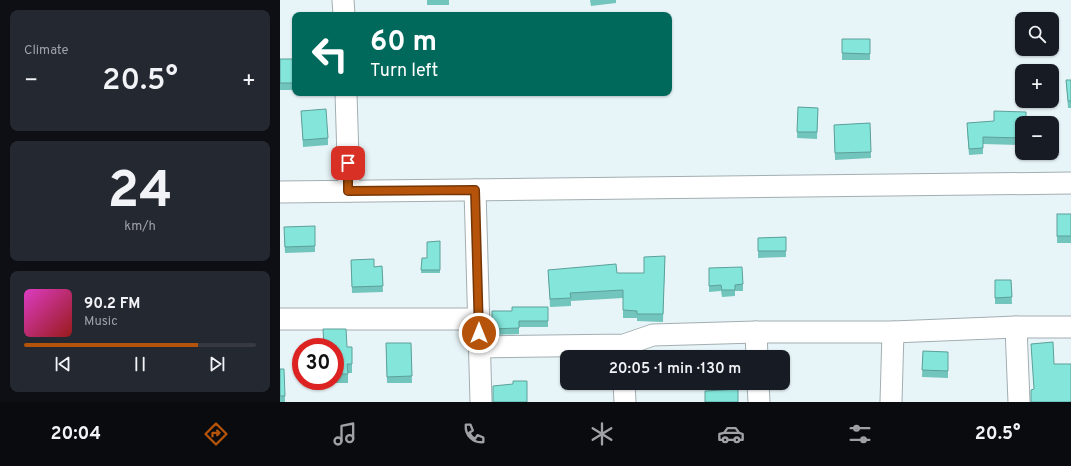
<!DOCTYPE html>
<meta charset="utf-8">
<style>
body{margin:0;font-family:Overpass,sans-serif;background:#242831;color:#f1f3f6;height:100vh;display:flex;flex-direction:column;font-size:15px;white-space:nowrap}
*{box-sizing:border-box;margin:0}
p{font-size:13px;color:#9ea1a6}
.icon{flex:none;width:22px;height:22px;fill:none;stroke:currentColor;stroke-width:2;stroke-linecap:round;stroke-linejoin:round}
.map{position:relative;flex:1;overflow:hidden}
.side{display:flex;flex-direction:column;gap:10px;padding:10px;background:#0d0f14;width:280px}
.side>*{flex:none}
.top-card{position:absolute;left:12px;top:12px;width:380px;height:84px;border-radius:8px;box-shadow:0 1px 3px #0004;background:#00695c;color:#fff;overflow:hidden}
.buttons{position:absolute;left:735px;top:12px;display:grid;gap:8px}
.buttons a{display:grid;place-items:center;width:44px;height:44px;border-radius:8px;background:#171b24;box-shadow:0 1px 3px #0004;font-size:20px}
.speed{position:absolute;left:12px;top:338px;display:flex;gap:8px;font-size:20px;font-weight:700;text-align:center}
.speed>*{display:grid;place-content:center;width:52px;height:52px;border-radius:50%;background:#171b24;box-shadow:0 1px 3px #0004;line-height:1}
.speed .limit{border:6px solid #d22;background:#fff;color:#111}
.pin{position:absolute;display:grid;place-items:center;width:34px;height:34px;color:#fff;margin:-17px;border-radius:8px;box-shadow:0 2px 6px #0006}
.me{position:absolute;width:44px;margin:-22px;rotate:0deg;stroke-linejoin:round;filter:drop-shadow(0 0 3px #0008)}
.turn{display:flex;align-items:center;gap:14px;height:84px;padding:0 12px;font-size:18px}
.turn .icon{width:52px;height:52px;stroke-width:2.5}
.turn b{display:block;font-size:28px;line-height:34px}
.big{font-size:30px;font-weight:600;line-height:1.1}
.side .tile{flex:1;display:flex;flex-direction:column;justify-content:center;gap:6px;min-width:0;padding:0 14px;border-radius:8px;background:#242831}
.side .dial{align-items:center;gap:0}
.dial b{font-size:52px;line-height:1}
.song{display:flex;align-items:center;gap:12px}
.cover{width:48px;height:48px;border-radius:6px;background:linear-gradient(135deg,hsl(310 70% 55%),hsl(0 70% 35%))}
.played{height:4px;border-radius:2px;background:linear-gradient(90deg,#b45309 75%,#363941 75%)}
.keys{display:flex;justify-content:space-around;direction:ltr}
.heat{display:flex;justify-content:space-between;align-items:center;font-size:22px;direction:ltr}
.trip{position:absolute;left:280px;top:350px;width:230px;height:40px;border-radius:8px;background:#171b24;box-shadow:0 1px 3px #0004;font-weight:600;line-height:40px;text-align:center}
.dock{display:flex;height:64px;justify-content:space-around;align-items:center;background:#090b0e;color:#9ea1a6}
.dock .icon{width:28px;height:28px}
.dock .active{color:#b45309}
.dock b{font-size:18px;color:#f1f3f6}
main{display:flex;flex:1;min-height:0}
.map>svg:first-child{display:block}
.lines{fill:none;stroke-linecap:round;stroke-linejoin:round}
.minor-casing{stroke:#a2aeb1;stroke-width:23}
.minor{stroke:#fff;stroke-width:21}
.wall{fill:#72c5bc}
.building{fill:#84e5db;stroke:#5ca099}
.route-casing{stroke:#753606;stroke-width:10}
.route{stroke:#b45309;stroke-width:7}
</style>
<main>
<section class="side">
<div class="tile"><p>Climate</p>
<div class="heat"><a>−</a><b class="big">20.5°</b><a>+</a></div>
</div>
<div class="tile dial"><b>24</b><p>km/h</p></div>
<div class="tile">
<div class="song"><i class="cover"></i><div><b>90.2 FM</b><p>Music</p></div></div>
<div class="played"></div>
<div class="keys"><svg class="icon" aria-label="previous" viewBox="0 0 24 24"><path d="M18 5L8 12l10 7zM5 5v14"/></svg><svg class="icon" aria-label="pause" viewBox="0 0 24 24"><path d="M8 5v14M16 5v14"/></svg><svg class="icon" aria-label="next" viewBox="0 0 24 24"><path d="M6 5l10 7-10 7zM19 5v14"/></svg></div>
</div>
</section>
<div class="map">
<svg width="791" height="402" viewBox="0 0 791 402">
<rect width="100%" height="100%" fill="#e8f5f8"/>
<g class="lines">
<defs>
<g id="minor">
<path d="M63,0L64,15"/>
<path d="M66,93L69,191"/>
<path d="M195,190L201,402"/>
<path d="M0,192L791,183"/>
<path d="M0,319H199"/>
<path d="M736,327L739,402"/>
<path d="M476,332L477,357"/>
<path d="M199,347L344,345L373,335L476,332H613L736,327H791"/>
<path d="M344,383L345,402"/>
<path d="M478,383L479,402"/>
<path d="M611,402L613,332"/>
</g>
</defs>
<use href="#minor" class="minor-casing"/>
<use href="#minor" class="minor"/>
</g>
<g class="wall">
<rect x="147" y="0" width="22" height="5"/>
<path d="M310,0H336V3L311,6Z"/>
<rect x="562" y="39" width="28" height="21"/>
<rect x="0" y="59" width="15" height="31"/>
<path d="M786,80H791V108H788Z"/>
<path d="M518,107L538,108L537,139L517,138Z"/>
<path d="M21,111L48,138V145L23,147Z"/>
<path d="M590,123L591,158L555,160L554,125Z"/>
<path d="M742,123V145L703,144V154L689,155L687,129Z"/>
<rect x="777" y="214" width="14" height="29"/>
<path d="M35,226V252L5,253L4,234Z"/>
<path d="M506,237V257L478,258V238Z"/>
<path d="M160,241V273H141L142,258H147Z"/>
<path d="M385,256L383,322L357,321V318H343V298L291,301V306L270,307L268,270L337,273H364Z"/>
<path d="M71,260L94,267L102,266L103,292L72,293Z"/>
<path d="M429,275L463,284V291H455V296L442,297L441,291L429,292Z"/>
<path d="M715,280H731L732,304H715Z"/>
<path d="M268,307V327H239V334L212,335V311H232Z"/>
<path d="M106,343H131L132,383H107Z"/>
<path d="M55,347H72V373H68V383H44V381H55Z"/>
<path d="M643,351L668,352V378L642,377Z"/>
<path d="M0,369L5,396V402H0Z"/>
<path d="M391,383H430V384L392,387Z"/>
</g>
<g class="building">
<path d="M562,39H590V54L562,53Z"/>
<rect x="0" y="59" width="15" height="24"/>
<path d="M786,80H791V101H788Z"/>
<path d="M518,107L538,108L537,132H517Z"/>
<path d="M46,109L48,138L23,140L21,111Z"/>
<path d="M714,111L746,112V123H742V138L703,137V148L689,149L687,123L714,121Z"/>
<path d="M590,123L591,152L555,153L554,125Z"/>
<rect x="777" y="214" width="14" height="22"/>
<path d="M35,226V246L5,247L4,227Z"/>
<path d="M506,237V251H478V238Z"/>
<path d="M160,241V270H141L142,258H147V242Z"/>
<path d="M385,256L383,314H357V311L343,310V290L290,293L291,298L270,299L268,270L336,264L337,273H364V257Z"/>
<path d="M94,259V267L102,266L103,286L72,287L71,260Z"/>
<path d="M462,267L463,284L455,285V290H442L441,285L429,286V268Z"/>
<path d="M715,280H731L732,297L715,298Z"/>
<path d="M232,307H268V321H239V328L212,329V311H232Z"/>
<path d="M43,329H66L67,347H72V364H67L68,374H55V347H44Z"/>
<path d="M773,342L774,364H791V402H751V390L754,389L751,344Z"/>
<path d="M106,343H131L132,376L107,377Z"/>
<path d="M643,351L668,352V371L642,370Z"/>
<path d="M428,353L429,357H390V356Z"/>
<path d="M0,369H4L5,396H0Z"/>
<path d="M233,381H247V402H213V386L233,384Z"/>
<path d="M458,389V402H425V391Z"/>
</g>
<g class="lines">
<defs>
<path id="route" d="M68,163V191L195,190L199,333"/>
</defs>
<use href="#route" class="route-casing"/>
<use href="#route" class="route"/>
</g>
</svg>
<div class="buttons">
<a><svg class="icon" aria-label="search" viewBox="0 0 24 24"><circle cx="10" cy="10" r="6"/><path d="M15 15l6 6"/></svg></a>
<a>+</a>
<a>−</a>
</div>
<div class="speed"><div class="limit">30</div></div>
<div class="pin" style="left:68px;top:163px;background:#d93025"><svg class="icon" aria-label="arrive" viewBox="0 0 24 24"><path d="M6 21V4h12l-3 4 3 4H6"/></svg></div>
<svg class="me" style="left:199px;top:333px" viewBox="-20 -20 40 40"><circle r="17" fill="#b45309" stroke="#fff" stroke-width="3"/><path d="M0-11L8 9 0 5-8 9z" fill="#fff"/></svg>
<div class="trip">20:05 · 1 min · 130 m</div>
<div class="top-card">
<div class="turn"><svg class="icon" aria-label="left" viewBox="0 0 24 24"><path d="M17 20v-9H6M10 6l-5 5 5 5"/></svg><div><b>60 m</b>Turn left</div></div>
</div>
</div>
</main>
<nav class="dock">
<b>20:04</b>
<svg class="icon active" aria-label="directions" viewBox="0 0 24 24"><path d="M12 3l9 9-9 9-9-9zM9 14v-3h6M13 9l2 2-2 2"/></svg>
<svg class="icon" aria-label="music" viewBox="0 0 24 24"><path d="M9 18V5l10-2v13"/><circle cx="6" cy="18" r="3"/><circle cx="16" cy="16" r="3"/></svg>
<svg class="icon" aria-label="phone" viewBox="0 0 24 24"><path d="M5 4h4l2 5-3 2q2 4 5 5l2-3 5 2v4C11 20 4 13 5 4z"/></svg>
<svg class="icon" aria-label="climate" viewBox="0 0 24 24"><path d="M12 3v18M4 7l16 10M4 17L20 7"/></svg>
<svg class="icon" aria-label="car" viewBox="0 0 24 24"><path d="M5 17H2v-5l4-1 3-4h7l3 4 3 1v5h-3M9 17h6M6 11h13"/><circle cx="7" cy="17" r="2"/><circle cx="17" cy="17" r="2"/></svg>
<svg class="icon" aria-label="filters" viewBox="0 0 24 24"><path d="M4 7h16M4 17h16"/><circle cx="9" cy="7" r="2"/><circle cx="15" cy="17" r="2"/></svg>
<b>20.5°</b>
</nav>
